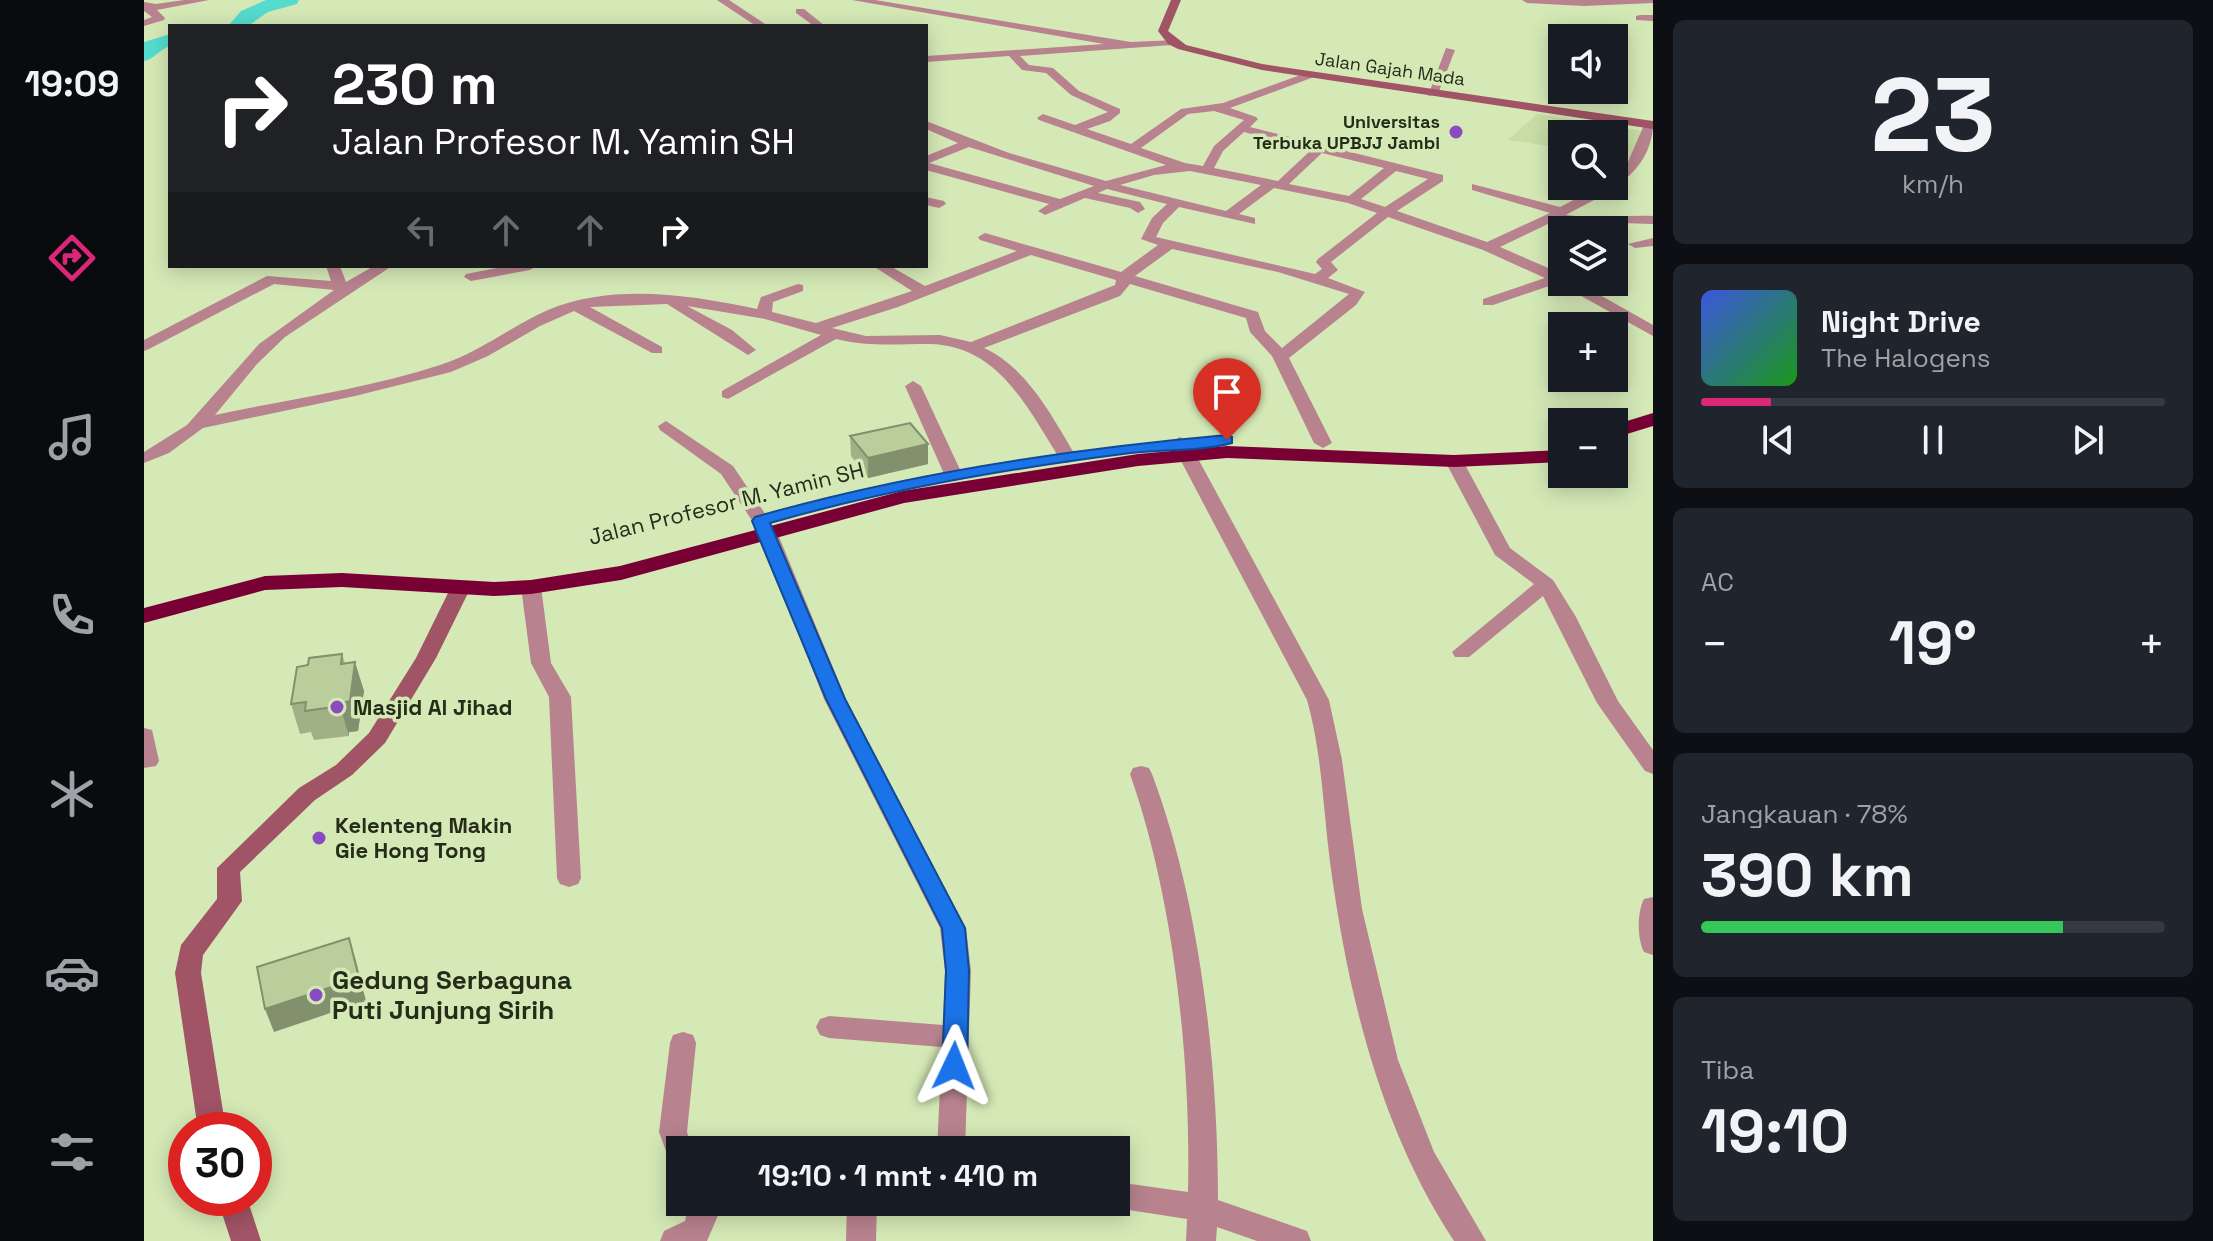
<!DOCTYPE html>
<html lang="id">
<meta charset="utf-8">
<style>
body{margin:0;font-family:"Space Grotesk",sans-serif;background:#20242c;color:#f1f3f6;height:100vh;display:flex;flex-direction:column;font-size:30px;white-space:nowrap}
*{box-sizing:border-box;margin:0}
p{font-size:26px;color:#9ea1a6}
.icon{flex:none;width:44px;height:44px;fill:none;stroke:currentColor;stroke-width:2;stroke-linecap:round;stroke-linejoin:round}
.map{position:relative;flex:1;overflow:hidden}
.panel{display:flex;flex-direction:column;gap:20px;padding:20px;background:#0d0f14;width:560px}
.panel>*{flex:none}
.hud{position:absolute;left:24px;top:24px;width:760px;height:244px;border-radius:0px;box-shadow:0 4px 20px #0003;background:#202124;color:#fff;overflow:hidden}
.fabs{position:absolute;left:1404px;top:24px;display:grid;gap:16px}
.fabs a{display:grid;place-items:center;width:80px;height:80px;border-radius:0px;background:#171b24;box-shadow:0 4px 20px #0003;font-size:40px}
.speed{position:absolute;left:24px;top:1112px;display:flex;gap:16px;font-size:40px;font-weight:700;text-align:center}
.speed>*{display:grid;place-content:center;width:104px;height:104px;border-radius:50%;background:#171b24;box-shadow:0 4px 20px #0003;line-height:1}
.speed .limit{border:12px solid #d22;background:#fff;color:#111}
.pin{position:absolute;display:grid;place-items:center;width:68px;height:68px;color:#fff;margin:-82px -34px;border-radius:50% 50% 50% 0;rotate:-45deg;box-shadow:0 0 8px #0007}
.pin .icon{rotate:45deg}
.me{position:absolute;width:88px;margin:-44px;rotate:2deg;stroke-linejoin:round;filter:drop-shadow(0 0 6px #0008)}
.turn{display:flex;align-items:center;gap:28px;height:168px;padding:0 32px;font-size:36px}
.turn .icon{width:104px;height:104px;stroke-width:2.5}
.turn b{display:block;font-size:56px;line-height:68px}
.lanes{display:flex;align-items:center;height:76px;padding:0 32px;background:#0003;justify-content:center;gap:40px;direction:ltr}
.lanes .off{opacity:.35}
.big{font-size:60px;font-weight:700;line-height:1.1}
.panel .card{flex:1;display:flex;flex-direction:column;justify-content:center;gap:12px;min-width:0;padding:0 28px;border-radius:12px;background:#20242c}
.panel .dial{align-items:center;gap:0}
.dial b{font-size:104px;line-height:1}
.song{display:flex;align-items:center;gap:24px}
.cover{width:96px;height:96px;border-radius:12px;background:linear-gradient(135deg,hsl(230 70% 55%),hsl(120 70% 35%))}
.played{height:8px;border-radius:4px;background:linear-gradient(90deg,#db2777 15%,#363941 15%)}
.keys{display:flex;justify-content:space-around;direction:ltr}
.heat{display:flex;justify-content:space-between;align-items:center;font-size:44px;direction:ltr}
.charge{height:12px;border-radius:6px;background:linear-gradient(90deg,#34c759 78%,#363941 0)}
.trip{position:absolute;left:522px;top:1136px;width:464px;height:80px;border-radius:0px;background:#171b24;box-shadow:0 4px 20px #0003;font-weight:700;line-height:80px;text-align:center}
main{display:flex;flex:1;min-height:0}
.menu{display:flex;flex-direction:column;width:144px;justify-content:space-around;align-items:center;background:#090b0e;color:#9ea1a6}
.menu .icon{width:56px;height:56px}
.menu .on{color:#db2777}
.menu b{font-size:36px;color:#f1f3f6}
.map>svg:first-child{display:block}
.built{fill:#c8dea5}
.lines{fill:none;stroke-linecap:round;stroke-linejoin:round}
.river{fill:#55dccf;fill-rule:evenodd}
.street{fill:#b8838e;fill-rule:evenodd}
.secondary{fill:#a05466;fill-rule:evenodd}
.highway{fill:#790034;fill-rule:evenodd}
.wall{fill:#a0b186}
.shaded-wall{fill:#82906d}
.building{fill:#bace9c;stroke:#82906d;stroke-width:2}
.route{fill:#1a73e8;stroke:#114b97;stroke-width:2}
.poi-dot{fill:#8a4bc1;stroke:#d5e9b6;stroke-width:3}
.labels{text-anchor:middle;stroke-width:7;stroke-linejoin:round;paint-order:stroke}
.far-street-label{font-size:18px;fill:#252c19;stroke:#d5e9b6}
.far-poi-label{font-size:18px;font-weight:bold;fill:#252c19;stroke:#d5e9b6;text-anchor:end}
.street-label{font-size:22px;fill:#252c19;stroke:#d5e9b6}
.poi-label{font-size:22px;font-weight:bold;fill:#252c19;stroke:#d5e9b6;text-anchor:start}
.near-poi-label{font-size:26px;font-weight:bold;fill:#252c19;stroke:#d5e9b6;text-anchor:start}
</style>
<main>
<nav class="menu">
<b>19:09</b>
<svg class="icon on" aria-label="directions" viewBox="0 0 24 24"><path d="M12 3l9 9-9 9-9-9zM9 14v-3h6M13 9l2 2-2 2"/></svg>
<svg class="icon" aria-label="music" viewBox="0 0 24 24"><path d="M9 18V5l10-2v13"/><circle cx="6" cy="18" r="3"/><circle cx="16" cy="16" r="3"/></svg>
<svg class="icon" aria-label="phone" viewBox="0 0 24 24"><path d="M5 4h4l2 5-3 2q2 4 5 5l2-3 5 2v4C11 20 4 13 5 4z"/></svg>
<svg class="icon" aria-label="climate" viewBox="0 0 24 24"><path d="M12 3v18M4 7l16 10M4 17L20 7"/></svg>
<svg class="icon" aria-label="car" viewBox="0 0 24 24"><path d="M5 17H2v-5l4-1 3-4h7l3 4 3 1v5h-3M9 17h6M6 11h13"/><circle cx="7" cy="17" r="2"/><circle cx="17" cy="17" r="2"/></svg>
<svg class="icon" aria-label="filters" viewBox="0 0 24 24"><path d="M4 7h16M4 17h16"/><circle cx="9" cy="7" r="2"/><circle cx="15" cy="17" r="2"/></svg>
</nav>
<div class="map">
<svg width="1509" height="1241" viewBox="0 0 1509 1241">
<rect width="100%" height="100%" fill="#d5e9b6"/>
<path class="built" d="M1393,114L1500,131L1489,159L1470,156V134H1418V148L1364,140Z"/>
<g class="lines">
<g class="river">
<path d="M122,0H155L153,4L124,12L104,26H84L97,11Z"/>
<path d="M26,34V46C15,50 10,59 0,61V42Z"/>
</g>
<g class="street">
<path d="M40,0H65L13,10L21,18L20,20L0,26V20L8,17L0,11V2L12,4Z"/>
<path d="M573,0H585L624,26H612Z"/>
<path d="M708,0H731L987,42L1032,40L1033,42L1028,45L876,56L885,65L909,68L935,91L976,109V113L966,121L943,129L987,144L1037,109L1079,103L1162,73H1170V77L1086,108L1112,117L1114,119L1106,127L1299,175V181L1253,211L1343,242L1406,213L1328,190V184L1416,207L1457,186H1470V177L1483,164L1500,125L1509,122C1509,174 1461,194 1422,215C1451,219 1479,215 1509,216V224L1477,223L1451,227L1410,221L1356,247L1418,274V282H1433L1509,325V336L1414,283L1349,305H1339V299L1401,278L1339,250L1244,217L1187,262L1194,270L1184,278L1221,292L1212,305L1145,358L1188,443L1179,448L1170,443L1128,356L1106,332L1102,318L986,284L976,296L840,348C884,368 909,418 933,458L924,463L918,462C884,410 856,345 785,344C752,344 724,347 692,339L584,399L578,397V391L677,335L621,319L543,306L588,330L612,350L604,355L523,304L446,307L518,347V353H508L430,311L396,326L344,356L307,372L211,396L59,428L25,453L0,463V452L43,425L115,344L190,290L130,284L5,349L0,351V340L123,276L187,281L182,266H196L202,282L230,266H248L141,337L113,364L71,415C145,399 223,389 296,365C335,353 367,326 404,310C469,283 546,295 613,309L617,297L654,284L659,285V291L629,302L628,312L672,323L768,291L729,266H746L781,286L873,251L836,240L834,237L841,233L977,272L1014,245L997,239L1008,218L1023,204L963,189L954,193L996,202L1001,209L994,213L986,208L941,198L901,215L894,211L905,204L782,170V156L814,143L782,129V121L865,153L962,181L1022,165L895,120L893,118L899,114L931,125L964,112L927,95L902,73L878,70L865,56L782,62V56L960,44ZM1070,111L1100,120L1070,146L1059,166L1041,163L997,148L1044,114ZM1100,132L1167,150L1134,181L1070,168L1079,151ZM825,147L950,186L916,199L785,163ZM1178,153L1240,168L1205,196L1145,184ZM1046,171L1117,185L1082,211L976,185L1010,175ZM1252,171L1284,179L1241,207L1217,199ZM1130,188L1204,203L1233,213L1174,259L1172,262L1178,269L1171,274L1012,237L1019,223L1035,207L1111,224V218L1095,214ZM1028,249L1134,272L1205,294L1138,348L1121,331L1114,312L991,276ZM887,255L972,280L971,285L827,342L796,335L722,336L688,328L754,307Z"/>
<path d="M1378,0H1509V3L1440,6L1383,3Z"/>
<path d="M652,9H660L681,26H670L652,13Z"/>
<path d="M1496,15H1509V21L1492,20V16Z"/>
<path d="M1302,48L1311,50L1294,94L1284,96Z"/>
<path d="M782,197L800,201L802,204L795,208L782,205Z"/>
<path d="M1509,238V246L1491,248L1484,244Z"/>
<path d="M363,266H393L386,270L327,281L320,277L322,274Z"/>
<path d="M769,381L777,386L819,476L816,480H804L801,476L761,386Z"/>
<path d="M522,421L589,466L626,521L623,525H611L577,474L516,430L514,426Z"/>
<path d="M1036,437L1045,442L1185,700L1198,760L1218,909L1254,1060L1290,1152L1342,1241H1310C1236,1128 1204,995 1186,862C1179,808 1178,753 1163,700L1027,442Z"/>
<path d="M1310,456L1319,461L1366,548L1409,580L1432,617L1474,701L1509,750V774L1501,771L1453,703L1399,596L1325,657H1311L1308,652L1390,584L1351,555L1301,461Z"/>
<path d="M624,526L633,532L702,699L822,928L827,971L821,1150H793L798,1047L685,1038L676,1035L672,1027L676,1019L685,1016L799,1025L801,971L796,928L680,699L615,532Z"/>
<path d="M387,581L397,587L407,663L427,697L437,878L434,884L425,887L416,884L413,878L405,697L387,663L377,587Z"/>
<path d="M0,728L8,730L15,761L12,766L0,768Z"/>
<path d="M997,766L1005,768L1008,774C1056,902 1074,1064 1074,1200L1163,1231L1167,1241H1113L1073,1227L1072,1241H1042L1043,1219L972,1208L960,1202H972V1182L1044,1192C1047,1060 1030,899 986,774L989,768Z"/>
<path d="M1509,897V955L1500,952C1493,939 1493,912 1500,899Z"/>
<path d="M539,1032L549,1035L552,1043L543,1132L549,1150H536V1166L526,1162L515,1132L526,1043L529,1035Z"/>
<path d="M545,1202H575V1213L563,1241H516L520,1231L541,1221Z"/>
<path d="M703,1202H733L732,1241H702Z"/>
</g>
<g class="secondary">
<path d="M1027,0H1037L1024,31L1042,45L1118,64L1509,121V129L1118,70L1034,49L1024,44L1014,31Z"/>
<path d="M316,583L326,589L292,658L241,743L208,775L171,800L96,872L98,901L59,955L57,973L82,1130H54L31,973L37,945L73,899V868L155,788L192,765L225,733L272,658L306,589Z"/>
<path d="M73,1198H103L117,1241H87Z"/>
</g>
<g class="highway">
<path d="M1509,413V426L1470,438V425Z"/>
<path d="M1083,446L1310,455L1418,450V462L1310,467L1083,458L994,466L760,503L477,580L387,594L350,596L198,587L121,590L0,623V608L121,576L198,573L350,582L387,580L476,566L758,491L994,454Z"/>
</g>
</g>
<g class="wall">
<path d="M706,436L784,464L724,478L707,456Z"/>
<path d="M198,654L201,663L220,691L214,731L205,732V736L170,740L167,732L156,734L147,704L164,665Z"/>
</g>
<g class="shaded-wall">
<path d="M784,444V464L724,478V458Z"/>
<path d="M211,662L220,691L214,731L205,732V736L196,706Z"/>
<path d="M205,938L212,961L222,1001L130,1032L121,1009Z"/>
</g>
<g class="building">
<path d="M766,423L784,444L724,458L706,436Z"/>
<path d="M198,654L197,664L211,662L206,701L197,703L196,706L161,711L162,702L147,704L153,667L164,665L165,658Z"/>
<path d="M205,938L215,978L121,1009L113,967Z"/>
</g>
<path class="route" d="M1083,435L1088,437V443C1053,452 1015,449 979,454C861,469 741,490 626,523L701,699L821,928L825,971L823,1066L819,1073L810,1076L801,1073L798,1066L802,971L798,928L682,699L608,521L611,517C764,473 924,449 1083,435Z"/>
<g class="poi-dot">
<circle cx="1312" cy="132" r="8"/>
<circle cx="193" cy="707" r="8"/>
<circle cx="175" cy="838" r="8"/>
<circle cx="172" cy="995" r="8"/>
</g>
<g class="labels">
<g class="far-street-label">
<text transform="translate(1246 69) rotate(8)" y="6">Jalan Gajah Mada</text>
</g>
<g class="far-poi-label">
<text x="1296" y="128">Universitas<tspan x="1296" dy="21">Terbuka UPBJJ Jambi</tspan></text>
</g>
<g class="street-label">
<text transform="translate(582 503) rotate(-14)" y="8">Jalan Profesor M. Yamin SH</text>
</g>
<g class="poi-label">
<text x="209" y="715">Masjid Al Jihad</text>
<text x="191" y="833">Kelenteng Makin<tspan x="191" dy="25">Gie Hong Tong</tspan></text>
</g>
<g class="near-poi-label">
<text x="188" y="989">Gedung Serbaguna<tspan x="188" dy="30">Puti Junjung Sirih</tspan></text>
</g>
</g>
</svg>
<div class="fabs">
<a><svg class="icon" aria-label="sound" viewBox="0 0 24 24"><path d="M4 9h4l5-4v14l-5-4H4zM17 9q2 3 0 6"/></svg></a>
<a><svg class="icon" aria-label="search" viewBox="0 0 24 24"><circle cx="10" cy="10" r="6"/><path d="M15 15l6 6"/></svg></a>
<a><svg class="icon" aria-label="layers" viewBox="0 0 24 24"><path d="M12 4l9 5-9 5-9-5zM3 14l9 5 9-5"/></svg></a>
<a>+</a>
<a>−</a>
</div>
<div class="speed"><div class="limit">30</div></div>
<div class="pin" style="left:1083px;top:440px;background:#d93025"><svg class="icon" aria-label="arrive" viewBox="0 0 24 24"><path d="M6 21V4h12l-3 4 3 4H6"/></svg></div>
<svg class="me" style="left:810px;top:1066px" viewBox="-20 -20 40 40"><path d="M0-17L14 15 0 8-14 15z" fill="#1a73e8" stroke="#fff" stroke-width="4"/></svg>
<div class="trip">19:10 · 1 mnt · 410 m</div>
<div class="hud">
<div class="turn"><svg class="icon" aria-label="right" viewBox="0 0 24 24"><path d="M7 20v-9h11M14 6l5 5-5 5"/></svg><div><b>230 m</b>Jalan Profesor M. Yamin SH</div></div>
<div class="lanes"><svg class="icon off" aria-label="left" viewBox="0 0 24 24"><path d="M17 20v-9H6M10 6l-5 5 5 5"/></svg><svg class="icon off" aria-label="ahead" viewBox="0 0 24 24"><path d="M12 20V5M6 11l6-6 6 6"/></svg><svg class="icon off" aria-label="ahead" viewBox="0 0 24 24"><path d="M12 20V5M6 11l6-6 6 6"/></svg><svg class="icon" aria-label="right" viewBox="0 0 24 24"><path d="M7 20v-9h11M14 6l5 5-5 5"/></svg></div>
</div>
</div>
<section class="panel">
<div class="card dial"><b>23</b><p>km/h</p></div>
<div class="card">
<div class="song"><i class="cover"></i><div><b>Night Drive</b><p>The Halogens</p></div></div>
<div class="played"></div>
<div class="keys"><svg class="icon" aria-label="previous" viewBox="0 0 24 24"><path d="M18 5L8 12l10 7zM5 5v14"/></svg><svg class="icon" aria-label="pause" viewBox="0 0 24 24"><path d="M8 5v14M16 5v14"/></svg><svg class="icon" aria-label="next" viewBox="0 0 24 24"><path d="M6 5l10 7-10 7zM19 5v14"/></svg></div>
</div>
<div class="card"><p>AC</p>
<div class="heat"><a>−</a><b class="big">19°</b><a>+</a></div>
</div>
<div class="card"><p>Jangkauan · 78%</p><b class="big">390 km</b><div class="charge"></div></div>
<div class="card"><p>Tiba</p><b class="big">19:10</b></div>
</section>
</main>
